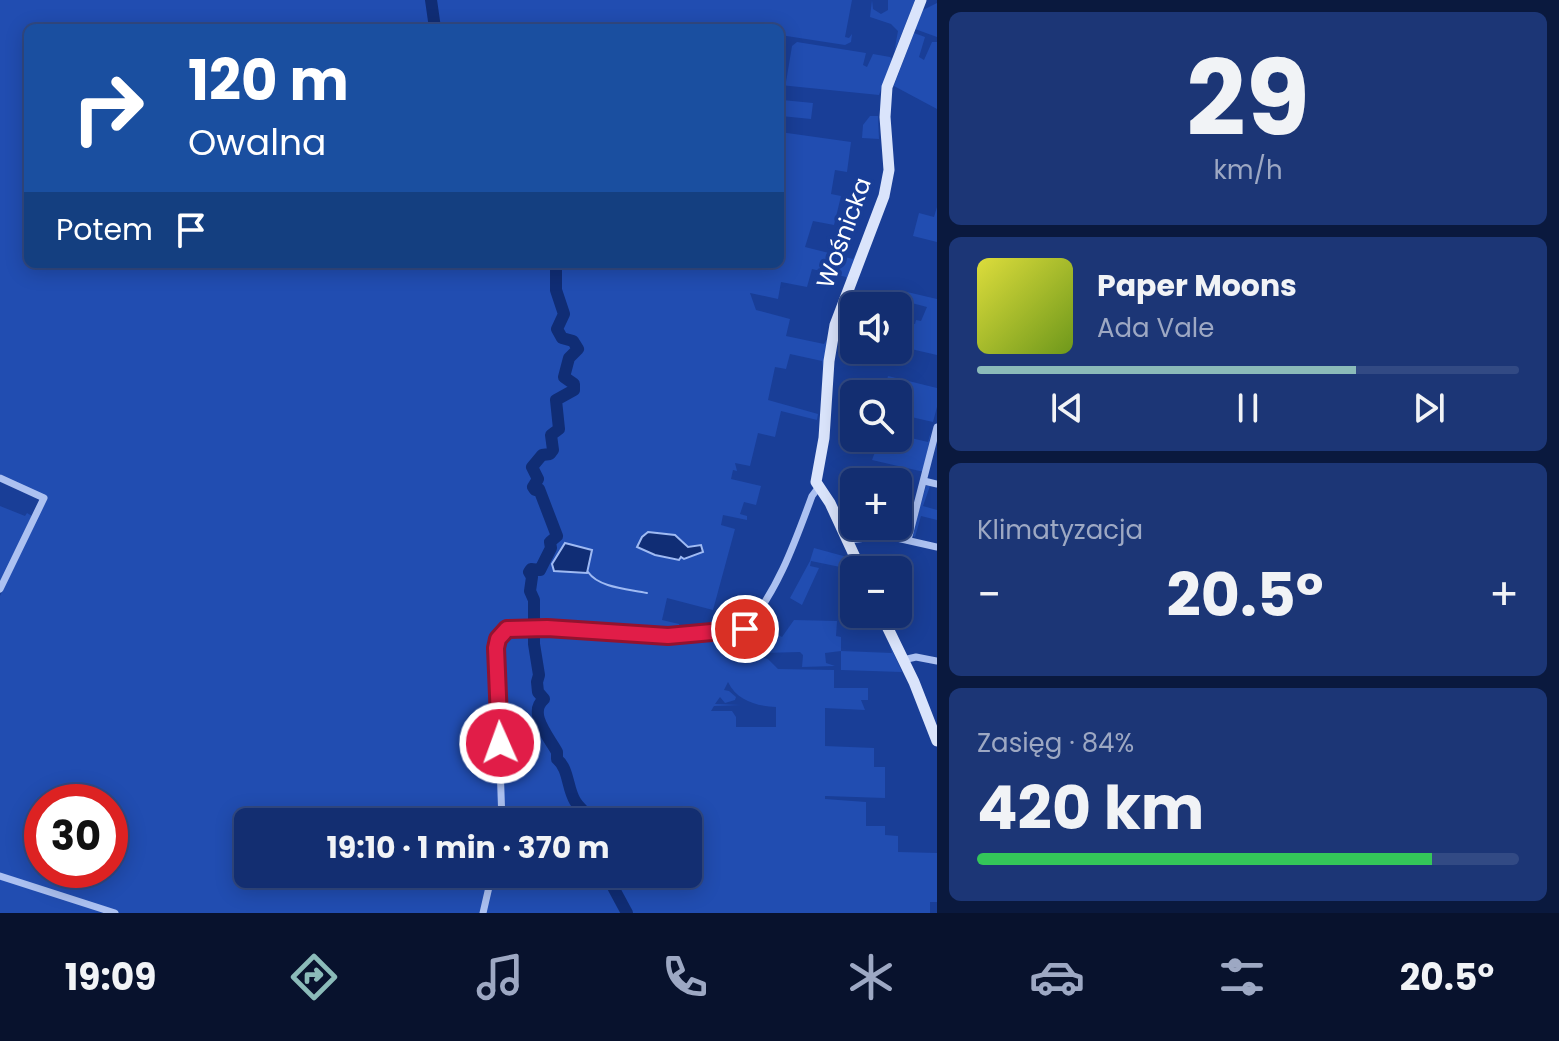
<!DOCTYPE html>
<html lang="pl">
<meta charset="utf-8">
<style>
body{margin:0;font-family:Poppins,sans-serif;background:#1c3676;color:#f1f3f6;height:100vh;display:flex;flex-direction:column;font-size:30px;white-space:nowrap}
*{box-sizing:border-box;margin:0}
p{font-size:26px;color:#9da8c3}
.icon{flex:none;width:44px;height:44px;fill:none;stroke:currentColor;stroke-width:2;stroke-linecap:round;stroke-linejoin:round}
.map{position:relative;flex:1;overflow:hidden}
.panel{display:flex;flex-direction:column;gap:12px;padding:12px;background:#0a193e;width:622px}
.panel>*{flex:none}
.top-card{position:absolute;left:24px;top:24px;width:760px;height:244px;border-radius:12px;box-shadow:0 4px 20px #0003,0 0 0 2px #324a84;background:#1a4fa0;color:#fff;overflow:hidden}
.buttons{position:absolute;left:840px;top:292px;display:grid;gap:16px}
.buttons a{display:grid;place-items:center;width:72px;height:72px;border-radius:12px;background:#132e71;box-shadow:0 4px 20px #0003,0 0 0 2px #324a84;font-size:40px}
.speed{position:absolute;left:24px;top:784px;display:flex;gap:16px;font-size:40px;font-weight:700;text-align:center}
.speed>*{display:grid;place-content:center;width:104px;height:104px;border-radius:50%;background:#132e71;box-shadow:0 4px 20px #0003,0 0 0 2px #324a84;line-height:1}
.speed .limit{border:12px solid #d22;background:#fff;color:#111}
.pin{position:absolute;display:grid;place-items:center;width:68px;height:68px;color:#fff;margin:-34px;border:4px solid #fff;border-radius:50%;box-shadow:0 2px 8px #0007}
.me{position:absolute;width:88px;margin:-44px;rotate:358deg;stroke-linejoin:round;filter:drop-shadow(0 0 6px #0008)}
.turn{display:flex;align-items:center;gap:28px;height:168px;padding:0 32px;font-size:36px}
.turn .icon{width:104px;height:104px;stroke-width:2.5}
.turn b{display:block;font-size:56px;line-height:68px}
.then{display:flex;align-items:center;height:76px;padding:0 32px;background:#0003;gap:16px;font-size:30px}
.big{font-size:60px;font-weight:700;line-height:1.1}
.panel .card{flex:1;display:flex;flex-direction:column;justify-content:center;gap:12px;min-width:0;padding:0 28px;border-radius:12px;background:#1c3676}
.panel .dial{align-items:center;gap:0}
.dial b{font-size:104px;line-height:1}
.song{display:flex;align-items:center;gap:24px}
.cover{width:96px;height:96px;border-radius:12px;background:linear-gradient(135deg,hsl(60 70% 55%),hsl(80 70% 35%))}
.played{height:8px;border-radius:4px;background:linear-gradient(90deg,#8bbbb9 70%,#324a84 70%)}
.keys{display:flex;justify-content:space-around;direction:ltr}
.heat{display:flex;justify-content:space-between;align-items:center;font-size:44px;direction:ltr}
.charge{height:12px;border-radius:6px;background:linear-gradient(90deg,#34c759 84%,#324a84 0)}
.trip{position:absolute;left:234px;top:808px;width:468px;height:80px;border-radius:12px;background:#132e71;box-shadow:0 4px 20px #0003,0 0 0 2px #324a84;font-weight:700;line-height:80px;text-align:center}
.dock{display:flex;height:128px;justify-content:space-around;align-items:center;background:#08122d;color:#9da8c3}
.dock .icon{width:56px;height:56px}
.dock .current{color:#8bbbb9}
.dock b{font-size:36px;color:#f1f3f6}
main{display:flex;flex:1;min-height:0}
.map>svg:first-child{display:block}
.green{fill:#214db1;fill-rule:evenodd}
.water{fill:#102d75;stroke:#9fbaf3;stroke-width:2}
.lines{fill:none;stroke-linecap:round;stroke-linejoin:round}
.stream{stroke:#9fbaf3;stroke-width:2}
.river{stroke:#102d75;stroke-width:12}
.street{stroke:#acc1f1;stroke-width:7}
.secondary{stroke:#dae4fb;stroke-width:11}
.route-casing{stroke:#92132f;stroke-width:20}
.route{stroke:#e11d48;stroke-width:14}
.labels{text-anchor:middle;stroke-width:8;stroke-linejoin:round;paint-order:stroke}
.street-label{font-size:24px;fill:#fff;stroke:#193e97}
</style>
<main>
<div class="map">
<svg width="937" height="913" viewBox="0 0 937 913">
<rect width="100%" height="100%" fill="#193e97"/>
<g class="green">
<path d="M0,0H852L845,37L849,38L852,34L851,42L845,45L780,35V28H28V264H780V132L851,142L847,172L835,170L831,194L841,196L834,225L813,221L805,247L853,259L862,241L846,280V277L812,269L807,287L781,282L778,299L750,293L756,310L790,319L786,336L824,344L827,339L823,369L822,361L790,354L786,369L775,367L768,400L818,414L817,420L781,411L775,437L758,433L750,466L735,463L737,471L733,470L731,479L761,486L756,505L744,502L740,514L747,516V520L723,515L721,525L735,529L713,610L667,598L662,620L679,624L680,634L748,630L744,644L756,624L782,637L794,620L837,621L836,636L841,637V651L892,653L889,643L902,672L841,670V651L825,653L826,663L835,666L802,667L803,655L800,652L759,653L743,646L740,652L768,659L778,669L834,670V688H868V700H861L865,710L825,708V746L874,748V767H885V798L825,796V799L866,802V826H885V835L898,836V852L937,853V902H930V913H0V596L46,499L0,477ZM728,682C737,701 757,706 776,707V727H736V717L732,711H711L714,706L741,705L715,704L720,697L725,703L735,700L736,697L729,691L724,690ZM42,802H110V870H42ZM248,822H688V874H248Z"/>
<path d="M872,0L873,9L881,14L888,10V0H915L894,53L898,31L891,24L870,17Z"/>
<path d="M937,3V37L915,29L923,10Z"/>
<path d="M914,33L925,37L919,57L924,60L932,42H937V109L894,86L893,88Z"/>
<path d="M797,42L866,53L863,65L867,67L873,54L890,57L892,59L879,95L780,85V81L786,82L792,46Z"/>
<path d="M782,100L813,103L811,119L781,116Z"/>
<path d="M870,116H878L879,139L862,138L863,125Z"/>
<path d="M937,207V242L913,236L919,213L934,217Z"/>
<path d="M907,292L937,299V355L898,346V328H902L904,321L915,324L916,320L921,321L927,307L904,301Z"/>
<path d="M888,376L937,388V407L933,422L898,414V394L884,393Z"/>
<path d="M931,431L924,472L872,460L878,444L869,441V438H898V435L928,442Z"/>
<path d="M926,486H930L923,506L937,510V520L921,516L915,537L912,535Z"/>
<path d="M0,506L25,516L27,513L32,516L0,583Z"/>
<path d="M814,548L847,557V552L855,570L811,561L810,566L819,568L802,605L790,598L810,561Z"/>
<path d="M750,615L752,618L739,628L688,633L687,629L734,624L738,616L745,618Z"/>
</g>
<g class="water">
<path d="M648,532L675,535L688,547L701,545L703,552L684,559L681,557L679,560L655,555L637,547L642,537Z"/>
<path d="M565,543L592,550L587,573L554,571L552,564Z"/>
</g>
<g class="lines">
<path class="stream" d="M588,572C599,588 629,589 647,593"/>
<g class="river">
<path d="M431,0L435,28"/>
<path d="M556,264V290L564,314L557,329L562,338L573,341L578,349L569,358L564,377L574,384V390L556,400L559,429L551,435L553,450L550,454L542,455L532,467L538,479L533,487L535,490L539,489L557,536L550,542L551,548L540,570L531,569L529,572L532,577L530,591L534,600V644L539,675L537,682L538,692L544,699C527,713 549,737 557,752V759C569,769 567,788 575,801C580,810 587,810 588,822"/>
<path d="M606,874L627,913"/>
</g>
<g class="street">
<path d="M0,478L44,498L0,589"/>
<path d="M924,481L937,484"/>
<path d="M847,540L888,536L937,547"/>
<path d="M908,540L937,427"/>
<path d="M903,660L916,657L937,661"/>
<path d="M502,822L496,648L504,631C521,621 553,628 572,630C619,633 702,644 745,629C778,591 795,542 812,496L818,488"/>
<path d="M0,876L115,913"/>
<path d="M483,913L492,874"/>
</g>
<g class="secondary">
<path d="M861,570L830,503L816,482L824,438L829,361L835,325L884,196L889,170L885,117L887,87L921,0"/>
<path d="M881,614L914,682L937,741"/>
</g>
</g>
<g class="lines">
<defs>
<path id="route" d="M500,743L496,648L498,639L507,629L547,628L668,636L745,629"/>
</defs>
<use href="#route" class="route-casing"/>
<use href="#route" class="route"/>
</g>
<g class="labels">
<g class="street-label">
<text transform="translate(844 233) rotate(-70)" y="8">Wośnicka</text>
</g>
</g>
</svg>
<div class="buttons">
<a><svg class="icon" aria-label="sound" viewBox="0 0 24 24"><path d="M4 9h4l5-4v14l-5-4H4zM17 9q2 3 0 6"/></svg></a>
<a><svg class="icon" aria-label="search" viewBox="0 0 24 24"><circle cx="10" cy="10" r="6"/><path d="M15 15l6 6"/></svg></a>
<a>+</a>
<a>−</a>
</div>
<div class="speed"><div class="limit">30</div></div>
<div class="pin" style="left:745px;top:629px;background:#d93025"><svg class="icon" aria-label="arrive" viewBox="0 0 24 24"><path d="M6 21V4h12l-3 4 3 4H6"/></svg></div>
<svg class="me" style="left:500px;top:743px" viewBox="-20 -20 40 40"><circle r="17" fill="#e11d48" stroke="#fff" stroke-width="3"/><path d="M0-11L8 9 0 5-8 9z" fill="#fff"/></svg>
<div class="trip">19:10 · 1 min · 370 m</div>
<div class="top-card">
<div class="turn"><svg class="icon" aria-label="right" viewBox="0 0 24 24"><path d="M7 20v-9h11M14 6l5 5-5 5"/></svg><div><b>120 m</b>Owalna</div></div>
<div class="then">Potem<svg class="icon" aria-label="arrive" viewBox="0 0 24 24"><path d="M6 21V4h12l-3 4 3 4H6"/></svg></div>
</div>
</div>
<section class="panel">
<div class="card dial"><b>29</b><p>km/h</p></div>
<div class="card">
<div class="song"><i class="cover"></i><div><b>Paper Moons</b><p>Ada Vale</p></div></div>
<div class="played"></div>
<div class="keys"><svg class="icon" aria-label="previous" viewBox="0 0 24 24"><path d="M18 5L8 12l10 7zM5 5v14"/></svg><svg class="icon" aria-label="pause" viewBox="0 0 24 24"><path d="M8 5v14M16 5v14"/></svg><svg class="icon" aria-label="next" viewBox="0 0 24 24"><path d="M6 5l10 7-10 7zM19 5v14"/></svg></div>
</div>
<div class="card"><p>Klimatyzacja</p>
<div class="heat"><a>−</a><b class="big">20.5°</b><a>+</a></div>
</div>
<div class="card"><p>Zasięg · 84%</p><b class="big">420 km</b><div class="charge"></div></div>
</section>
</main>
<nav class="dock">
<b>19:09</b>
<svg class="icon current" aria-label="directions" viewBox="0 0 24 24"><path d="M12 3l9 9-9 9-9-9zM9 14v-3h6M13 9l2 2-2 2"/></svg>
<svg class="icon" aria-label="music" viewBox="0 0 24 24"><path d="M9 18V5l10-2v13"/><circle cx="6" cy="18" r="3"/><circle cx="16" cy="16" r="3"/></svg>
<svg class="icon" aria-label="phone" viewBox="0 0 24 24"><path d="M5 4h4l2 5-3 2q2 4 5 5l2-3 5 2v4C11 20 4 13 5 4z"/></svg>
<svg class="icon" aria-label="climate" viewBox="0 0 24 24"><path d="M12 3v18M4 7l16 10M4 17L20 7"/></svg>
<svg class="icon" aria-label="car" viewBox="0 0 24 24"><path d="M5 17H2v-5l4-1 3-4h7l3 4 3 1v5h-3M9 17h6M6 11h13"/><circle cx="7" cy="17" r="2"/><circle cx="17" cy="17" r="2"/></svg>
<svg class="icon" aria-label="filters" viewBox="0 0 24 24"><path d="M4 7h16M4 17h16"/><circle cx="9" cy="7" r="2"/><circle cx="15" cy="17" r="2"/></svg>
<b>20.5°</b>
</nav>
